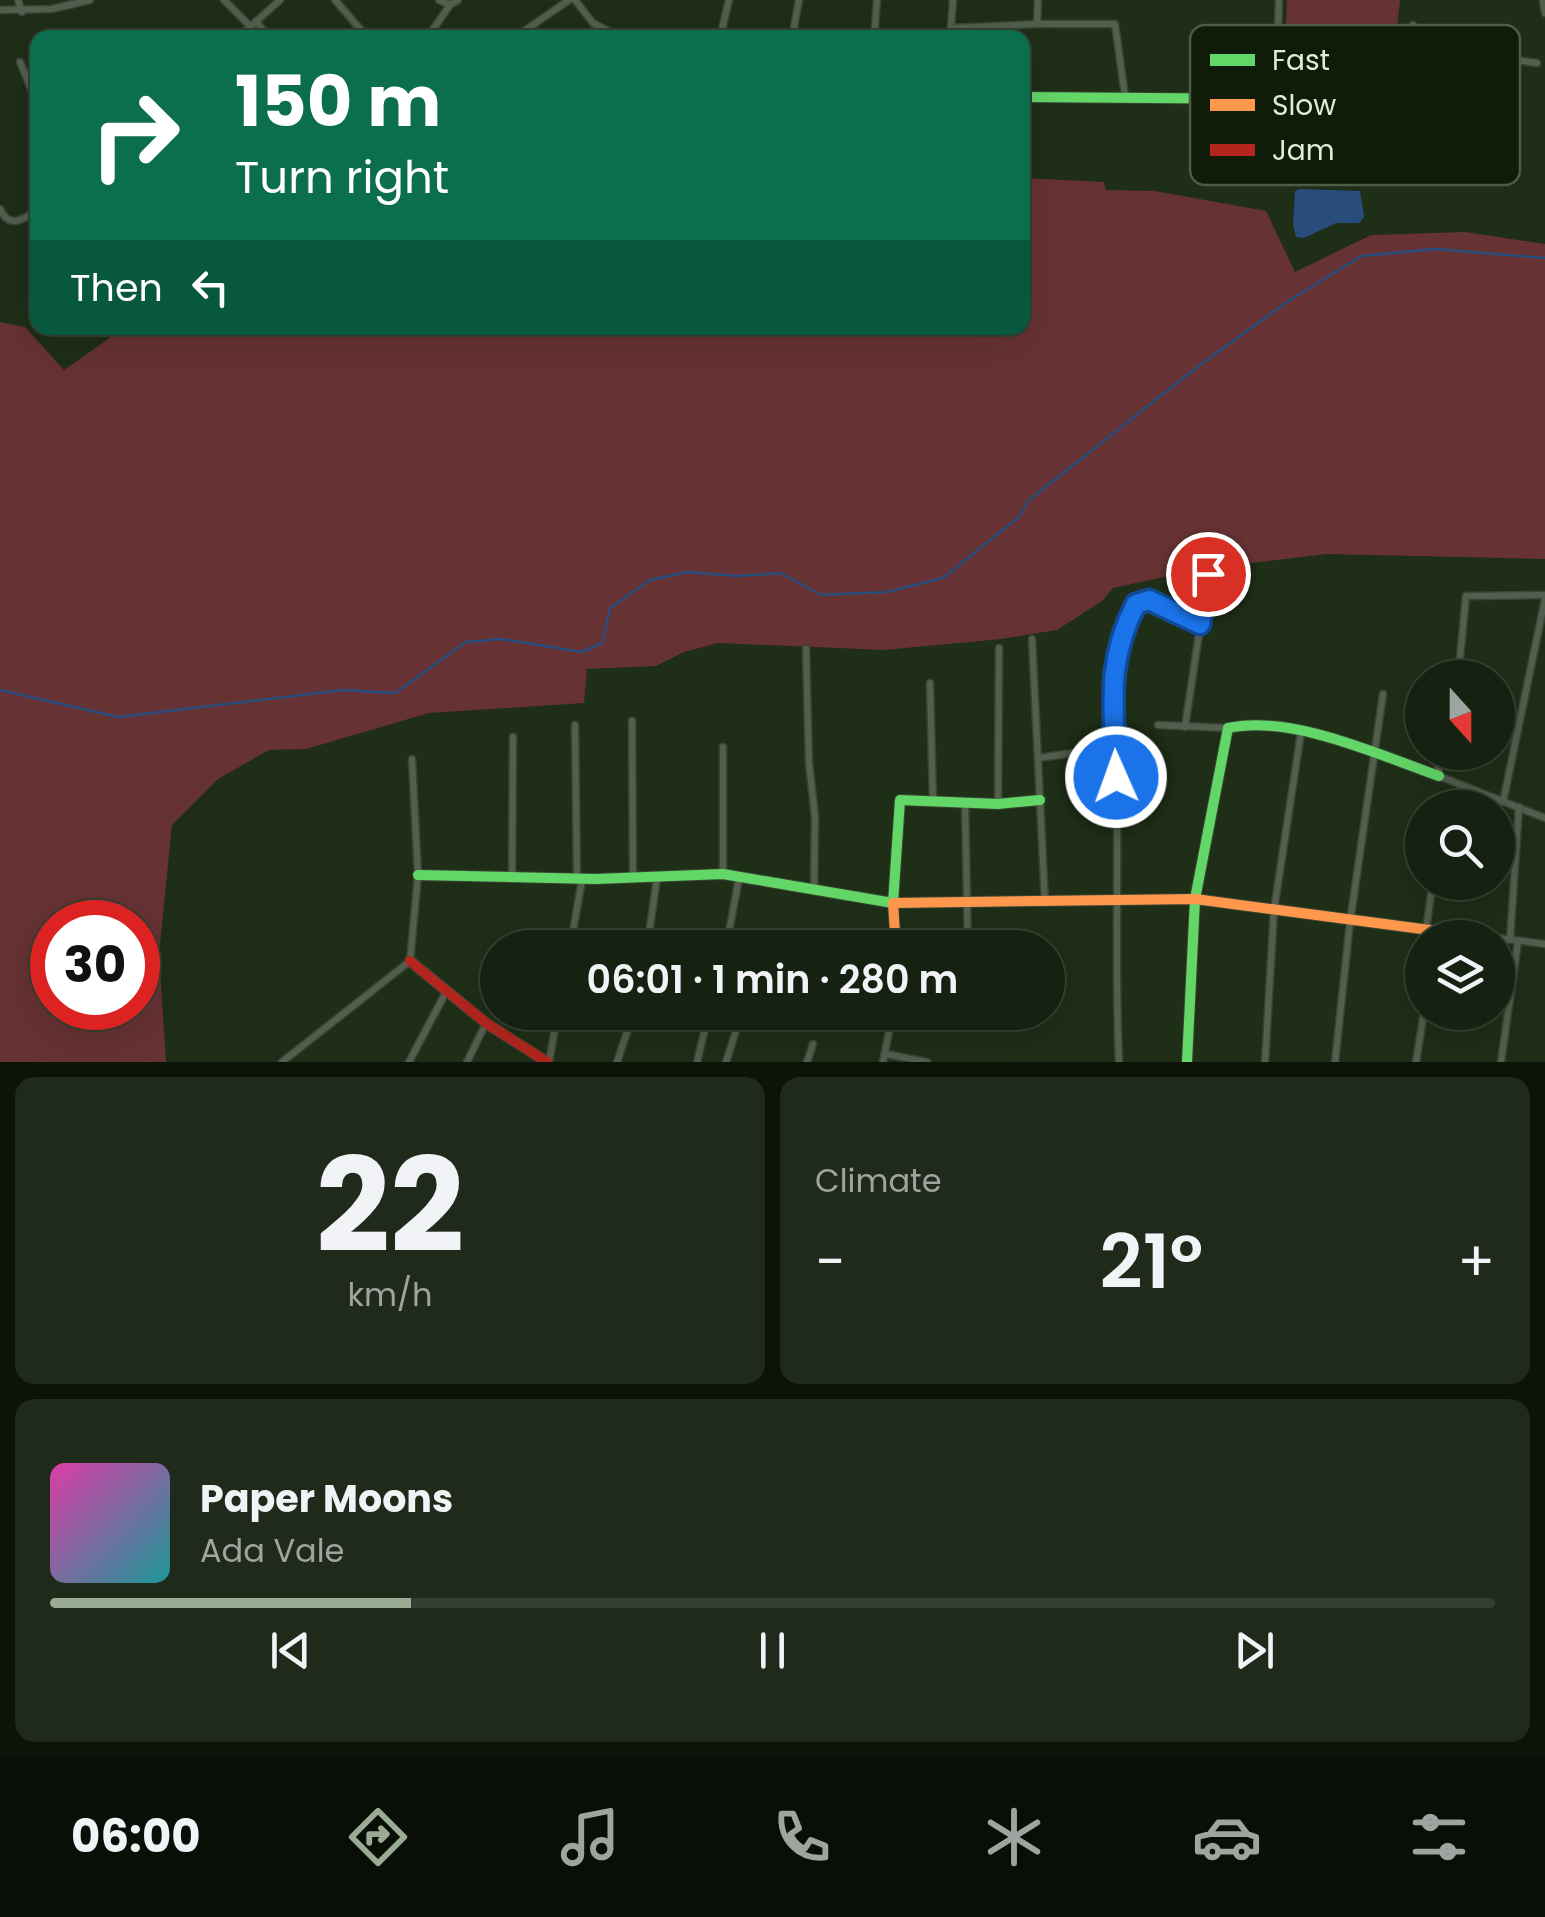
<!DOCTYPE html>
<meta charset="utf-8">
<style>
body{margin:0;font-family:Poppins,sans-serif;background:#1f2a1a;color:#f1f3f6;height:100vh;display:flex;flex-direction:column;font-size:38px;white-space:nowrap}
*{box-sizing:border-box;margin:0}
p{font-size:32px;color:#9ea49f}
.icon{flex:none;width:55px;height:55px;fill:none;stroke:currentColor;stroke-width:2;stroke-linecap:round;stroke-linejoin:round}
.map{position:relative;height:1062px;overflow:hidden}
.sheet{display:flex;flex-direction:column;gap:15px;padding:15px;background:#0c1309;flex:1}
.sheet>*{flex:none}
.guide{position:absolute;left:30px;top:30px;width:1000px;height:305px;border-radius:20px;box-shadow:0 10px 40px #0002,0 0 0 2px #353f31;background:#0b6e4f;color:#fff;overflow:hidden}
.needle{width:65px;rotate:159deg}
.fabs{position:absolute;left:1405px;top:660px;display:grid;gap:20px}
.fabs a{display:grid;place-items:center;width:110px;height:110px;border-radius:50%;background:#162211;box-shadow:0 10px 40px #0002,0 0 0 2px #353f31;font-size:50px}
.speed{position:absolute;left:30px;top:900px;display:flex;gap:20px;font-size:50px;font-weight:700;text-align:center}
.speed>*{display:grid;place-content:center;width:130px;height:130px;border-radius:50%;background:#162211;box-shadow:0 10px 40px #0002,0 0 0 2px #353f31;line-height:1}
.speed .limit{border:15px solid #d22;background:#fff;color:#111}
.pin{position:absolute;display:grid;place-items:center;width:85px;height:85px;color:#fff;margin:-42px;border:5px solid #fff;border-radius:50%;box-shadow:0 2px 10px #0007}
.me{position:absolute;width:110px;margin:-55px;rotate:358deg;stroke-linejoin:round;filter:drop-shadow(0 0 8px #0008)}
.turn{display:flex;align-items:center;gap:35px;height:210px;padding:0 40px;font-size:45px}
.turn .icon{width:130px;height:130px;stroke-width:2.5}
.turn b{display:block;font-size:70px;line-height:85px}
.then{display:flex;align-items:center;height:95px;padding:0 40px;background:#0003;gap:20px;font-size:38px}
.big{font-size:75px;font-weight:600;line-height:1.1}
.sheet .tile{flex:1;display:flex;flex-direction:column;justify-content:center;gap:15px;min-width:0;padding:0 35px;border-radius:20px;background:#1f2a1a}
.sheet .dial{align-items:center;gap:0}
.dial b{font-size:130px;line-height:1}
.song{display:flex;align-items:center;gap:30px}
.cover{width:120px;height:120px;border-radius:15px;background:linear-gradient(135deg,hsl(320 70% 55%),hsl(180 70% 35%))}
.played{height:10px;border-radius:5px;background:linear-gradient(90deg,#9aab93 25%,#353f31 25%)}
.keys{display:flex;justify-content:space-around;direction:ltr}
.heat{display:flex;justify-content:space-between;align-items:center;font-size:55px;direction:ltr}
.sheet .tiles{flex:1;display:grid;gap:15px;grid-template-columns:1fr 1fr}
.tile:last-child{grid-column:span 2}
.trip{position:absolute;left:480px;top:930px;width:585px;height:100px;border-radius:50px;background:#162211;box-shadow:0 10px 40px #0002,0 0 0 2px #353f31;font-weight:600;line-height:100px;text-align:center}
.tabs{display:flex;height:160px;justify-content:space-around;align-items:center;background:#090e07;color:#9ea49f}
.tabs .icon{width:70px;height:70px}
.tabs .current{color:#9aab93}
.tabs b{font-size:45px;color:#f1f3f6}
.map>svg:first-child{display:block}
.green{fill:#673234;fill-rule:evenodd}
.water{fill:#284d7c}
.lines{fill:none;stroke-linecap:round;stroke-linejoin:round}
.stream{stroke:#284d7c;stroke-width:2.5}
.street-casing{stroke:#394534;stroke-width:9}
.fast-casing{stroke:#394534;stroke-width:12}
.slow-casing{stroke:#394534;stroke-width:12}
.jam-casing{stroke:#394534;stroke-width:12}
.street{stroke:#535e4e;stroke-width:6}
.fast{stroke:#63d668;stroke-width:10}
.slow{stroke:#ff974d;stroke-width:10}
.jam{stroke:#b3261e;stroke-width:10}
.route-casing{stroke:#114b97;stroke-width:25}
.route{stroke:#1a73e8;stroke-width:18}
.key{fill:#0f1c0a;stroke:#4d5b47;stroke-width:2.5}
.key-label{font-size:28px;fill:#ddefd6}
</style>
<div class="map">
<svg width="1545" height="1062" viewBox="0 0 1545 1062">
<rect width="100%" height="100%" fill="#1e2e17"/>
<g class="green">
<path d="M1287,0H1400L1379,180L1280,175Z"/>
<path d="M1023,178L1104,182L1106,190L1155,191L1266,211L1295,272L1371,235L1465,232L1545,244V559L1327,554L1201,569L1113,588L1102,601L1057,630L1001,639L884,650L718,643L684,652L656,666L587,669L584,703L429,713L306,749L269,750L218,779L172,825L159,954L166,1062H0V322L25,327L64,370L124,328H1022ZM138,922V1008H52V922Z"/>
</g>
<path class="water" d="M1300,189L1360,191L1364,217L1359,223H1336L1304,238L1296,237L1293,224L1295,191Z"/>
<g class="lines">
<path class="stream" d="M0,690L118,717L343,690L395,693L466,642L502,639L582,652L602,643L610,608L650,580L687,572L738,576L780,573L822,595L887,592L943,578L1020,516L1028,501L1197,367L1287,302L1361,256L1435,249L1545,258"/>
<defs>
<g id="street">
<path d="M18,0L22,12"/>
<path d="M224,0L250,26"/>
<path d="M335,0L368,38"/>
<path d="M439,0L450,5L458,0"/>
<path d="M575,0L593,23L622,38"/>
<path d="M1543,0L1545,13"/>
<path d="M0,10L52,9L90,0"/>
<path d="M256,21L269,38"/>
<path d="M1037,24H1115L1125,96"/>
<path d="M1413,25L1412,42L1416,46L1537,63"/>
<path d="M951,28L1037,24L1038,0"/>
<path d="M238,38L280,0"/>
<path d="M427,38L450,5"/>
<path d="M514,38L569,0"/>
<path d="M720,38L729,0"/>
<path d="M792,38L799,0"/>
<path d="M874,38L877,0"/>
<path d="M950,38L953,0"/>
<path d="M20,62L38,105"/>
<path d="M1272,174L1279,0"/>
<path d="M0,209C9,229 23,220 38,210"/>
<path d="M1032,639L1045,903"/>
<path d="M806,649L809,763L815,817L814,888"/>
<path d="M1458,678L1466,596L1545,595"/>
<path d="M930,683L933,801"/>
<path d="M632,721L633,877"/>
<path d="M575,725L577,878"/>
<path d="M1158,725L1228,728"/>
<path d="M1185,727L1208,574"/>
<path d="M1441,752L1438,759L1439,776L1545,818"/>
<path d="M1038,758L1116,747"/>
<path d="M1503,802L1545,599"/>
<path d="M965,803L968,948"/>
<path d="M998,804L999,648"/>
<path d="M1459,808L1468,789"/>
<path d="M1498,849L1515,850"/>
<path d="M723,874V747"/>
<path d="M512,877L513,737"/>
<path d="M1426,929L1433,882"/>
<path d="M1498,938L1545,944"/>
<path d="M1510,940L1519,807"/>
<path d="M570,948L582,880"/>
<path d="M647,948L657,878"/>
<path d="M726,948L739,878"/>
<path d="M886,1054L927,1062"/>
<path d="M282,1062L410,961L418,875L412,759"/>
<path d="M409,1062L446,992"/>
<path d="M467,1062L486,1023"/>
<path d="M549,1062L558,1012"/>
<path d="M617,1062L634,1012"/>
<path d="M697,1062L709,1012"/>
<path d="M726,1062L742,1012"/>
<path d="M807,1062L813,1044"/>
<path d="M883,1062L893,1012"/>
<path d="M1119,1062C1115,977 1118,892 1117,807C1116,761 1108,706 1114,661C1117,642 1127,610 1143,599L1200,624"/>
<path d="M1265,1062L1274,910L1301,732"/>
<path d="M1335,1062L1350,922L1383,694"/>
<path d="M1416,1062L1424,1012"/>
<path d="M1501,1062L1518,942"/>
</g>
<g id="fast">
<path d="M1022,97L1275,99"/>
<path d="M418,875L595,879L723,874L893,903L900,800L998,804L1040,800"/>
<path d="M1187,1062L1195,899L1228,728C1291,714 1379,755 1439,776"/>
</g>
<path id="slow" d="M896,948L893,903L1195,899L1490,938"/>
<path id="jam" d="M410,961L486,1023L547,1062"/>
</defs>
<use href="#street" class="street-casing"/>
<use href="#fast" class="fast-casing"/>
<use href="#slow" class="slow-casing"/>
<use href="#jam" class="jam-casing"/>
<use href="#street" class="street"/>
<use href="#fast" class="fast"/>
<use href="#slow" class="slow"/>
<use href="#jam" class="jam"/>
</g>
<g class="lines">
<defs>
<path id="route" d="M1116,777C1115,712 1104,665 1136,604L1149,600L1200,624L1208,574"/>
</defs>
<use href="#route" class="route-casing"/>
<use href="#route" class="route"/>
</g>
<rect x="1190" y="25" width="330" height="160" rx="15" class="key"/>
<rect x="1210" y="54" width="45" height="12" fill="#63d668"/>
<rect x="1210" y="99" width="45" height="12" fill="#ff974d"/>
<rect x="1210" y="144" width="45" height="12" fill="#b3261e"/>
<g class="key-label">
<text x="1272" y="70">Fast</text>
<text x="1272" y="115">Slow</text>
<text x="1272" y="160">Jam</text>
</g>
</svg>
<div class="fabs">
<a><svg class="needle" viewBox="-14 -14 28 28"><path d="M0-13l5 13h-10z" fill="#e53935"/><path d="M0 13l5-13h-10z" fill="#9ea49f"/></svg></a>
<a><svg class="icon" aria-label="search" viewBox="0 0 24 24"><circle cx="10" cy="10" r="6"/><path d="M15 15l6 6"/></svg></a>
<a><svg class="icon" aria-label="layers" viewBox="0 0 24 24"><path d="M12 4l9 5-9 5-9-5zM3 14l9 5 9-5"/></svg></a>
</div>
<div class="speed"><div class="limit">30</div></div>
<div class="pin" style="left:1208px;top:574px;background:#d93025"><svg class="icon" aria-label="arrive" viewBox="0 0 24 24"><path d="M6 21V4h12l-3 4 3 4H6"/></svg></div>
<svg class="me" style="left:1116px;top:777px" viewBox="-20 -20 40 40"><circle r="17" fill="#1a73e8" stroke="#fff" stroke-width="3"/><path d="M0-11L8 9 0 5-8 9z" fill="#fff"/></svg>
<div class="trip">06:01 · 1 min · 280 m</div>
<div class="guide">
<div class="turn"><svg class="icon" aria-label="right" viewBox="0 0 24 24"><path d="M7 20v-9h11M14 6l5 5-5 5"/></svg><div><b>150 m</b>Turn right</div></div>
<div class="then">Then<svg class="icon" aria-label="left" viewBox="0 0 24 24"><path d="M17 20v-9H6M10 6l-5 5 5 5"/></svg></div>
</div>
</div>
<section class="sheet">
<div class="tiles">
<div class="tile dial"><b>22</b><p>km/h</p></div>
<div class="tile"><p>Climate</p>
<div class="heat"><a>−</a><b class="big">21°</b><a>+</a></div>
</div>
<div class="tile">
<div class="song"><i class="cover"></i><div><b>Paper Moons</b><p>Ada Vale</p></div></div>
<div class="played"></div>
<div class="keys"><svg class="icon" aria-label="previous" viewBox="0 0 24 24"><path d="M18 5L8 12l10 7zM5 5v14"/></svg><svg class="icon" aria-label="pause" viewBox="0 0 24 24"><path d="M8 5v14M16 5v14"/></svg><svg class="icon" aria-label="next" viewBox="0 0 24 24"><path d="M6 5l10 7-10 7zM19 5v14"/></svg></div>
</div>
</div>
</section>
<nav class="tabs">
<b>06:00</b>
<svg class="icon current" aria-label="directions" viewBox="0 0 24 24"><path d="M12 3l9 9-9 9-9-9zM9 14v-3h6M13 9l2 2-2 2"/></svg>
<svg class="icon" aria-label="music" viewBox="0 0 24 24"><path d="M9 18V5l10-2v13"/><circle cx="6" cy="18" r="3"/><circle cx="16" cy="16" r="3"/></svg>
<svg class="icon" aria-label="phone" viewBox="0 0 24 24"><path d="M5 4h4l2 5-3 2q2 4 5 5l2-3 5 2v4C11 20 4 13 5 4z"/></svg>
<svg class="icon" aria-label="climate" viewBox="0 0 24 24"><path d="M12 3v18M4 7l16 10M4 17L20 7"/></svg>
<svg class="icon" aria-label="car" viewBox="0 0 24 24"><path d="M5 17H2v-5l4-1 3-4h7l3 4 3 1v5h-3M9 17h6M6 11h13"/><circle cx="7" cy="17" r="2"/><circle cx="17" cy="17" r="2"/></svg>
<svg class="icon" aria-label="filters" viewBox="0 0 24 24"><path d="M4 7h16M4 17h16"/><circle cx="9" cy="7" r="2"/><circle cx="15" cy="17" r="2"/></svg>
</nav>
